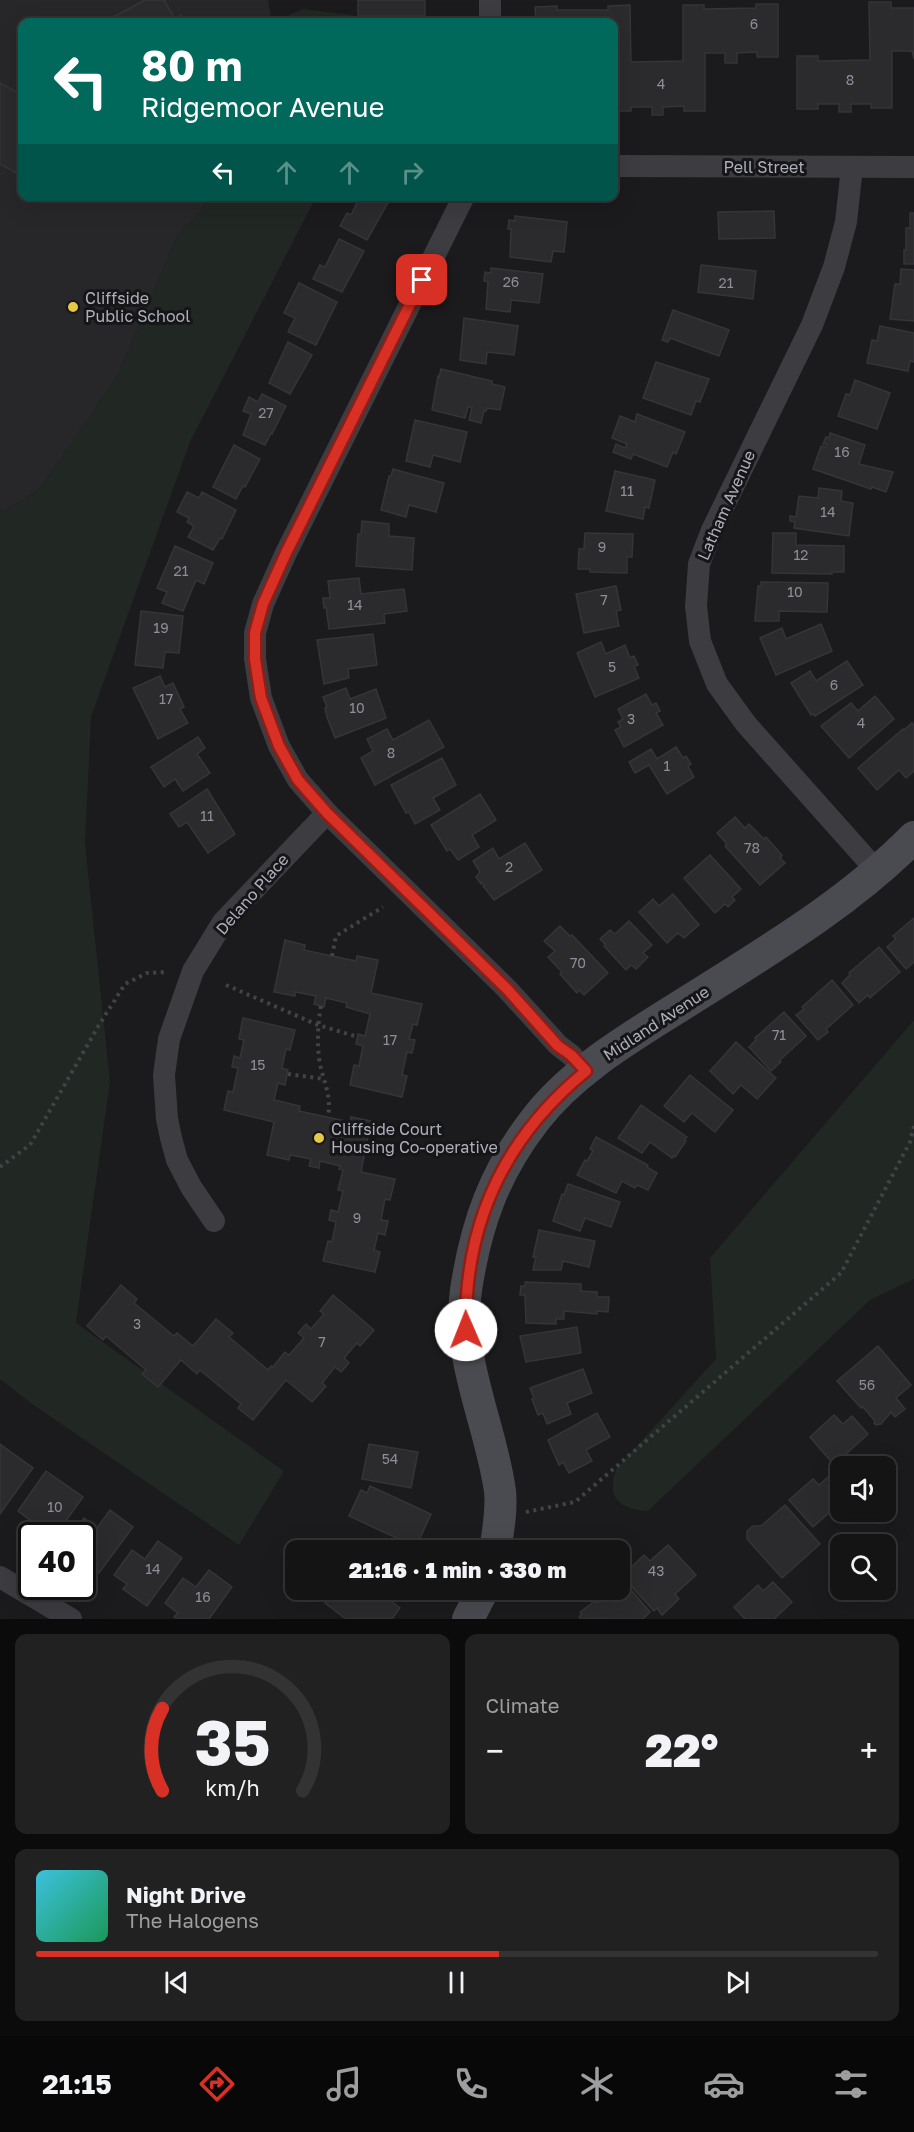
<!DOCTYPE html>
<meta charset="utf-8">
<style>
body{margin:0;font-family:"Golos Text",sans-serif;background:#212122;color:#f1f3f6;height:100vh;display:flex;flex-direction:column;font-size:22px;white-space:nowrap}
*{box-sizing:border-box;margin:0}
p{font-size:20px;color:#9d9ea0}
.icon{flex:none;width:33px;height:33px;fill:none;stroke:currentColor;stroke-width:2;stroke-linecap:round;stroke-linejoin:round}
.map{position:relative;height:1619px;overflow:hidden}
.side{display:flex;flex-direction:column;gap:15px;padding:15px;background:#0b0b0c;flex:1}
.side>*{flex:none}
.hud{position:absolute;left:18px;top:18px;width:600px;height:183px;border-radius:12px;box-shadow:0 6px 24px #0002,0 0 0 2px #333334;background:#00695c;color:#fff;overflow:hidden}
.buttons{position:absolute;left:830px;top:1456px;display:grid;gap:12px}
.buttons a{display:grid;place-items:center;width:66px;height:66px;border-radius:12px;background:#141415;box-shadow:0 6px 24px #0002,0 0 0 2px #333334;font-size:30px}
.speed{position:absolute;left:18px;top:1522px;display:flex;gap:12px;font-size:30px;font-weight:700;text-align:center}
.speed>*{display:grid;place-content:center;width:78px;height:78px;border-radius:50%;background:#141415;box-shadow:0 6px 24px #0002,0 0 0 2px #333334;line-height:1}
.speed .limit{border:3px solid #111;border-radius:9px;background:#fff;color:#111}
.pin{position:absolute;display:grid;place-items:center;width:51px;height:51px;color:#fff;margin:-26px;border-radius:12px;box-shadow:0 3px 9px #0006}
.me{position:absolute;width:66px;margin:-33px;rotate:359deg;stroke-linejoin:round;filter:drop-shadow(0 0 4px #0008)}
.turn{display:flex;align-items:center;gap:21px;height:126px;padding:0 24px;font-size:27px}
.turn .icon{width:78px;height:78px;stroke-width:2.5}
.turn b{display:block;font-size:42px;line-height:51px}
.lanes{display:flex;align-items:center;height:57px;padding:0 24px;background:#0003;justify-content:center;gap:30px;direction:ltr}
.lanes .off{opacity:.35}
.big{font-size:45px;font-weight:800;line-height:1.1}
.side .tile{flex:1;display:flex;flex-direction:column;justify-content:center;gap:9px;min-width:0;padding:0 21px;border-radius:12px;background:#212122}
.side .dial{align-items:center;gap:0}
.dial svg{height:156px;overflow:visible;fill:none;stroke:#333334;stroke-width:7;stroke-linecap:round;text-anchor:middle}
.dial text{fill:#f1f3f6;stroke:none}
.song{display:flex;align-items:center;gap:18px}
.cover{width:72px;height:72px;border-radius:9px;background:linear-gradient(135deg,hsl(190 70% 55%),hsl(150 70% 35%))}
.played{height:6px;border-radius:3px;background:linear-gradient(90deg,#d93025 55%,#333334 55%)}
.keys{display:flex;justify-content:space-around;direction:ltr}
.heat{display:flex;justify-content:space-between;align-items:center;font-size:33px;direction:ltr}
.side .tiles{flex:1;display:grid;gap:15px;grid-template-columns:1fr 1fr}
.tile:last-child{grid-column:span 2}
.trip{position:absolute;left:285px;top:1540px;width:345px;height:60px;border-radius:12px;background:#141415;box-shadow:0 6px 24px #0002,0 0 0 2px #333334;font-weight:800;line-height:60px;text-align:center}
.tabs{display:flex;height:96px;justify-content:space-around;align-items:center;background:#080808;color:#9d9ea0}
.tabs .icon{width:42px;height:42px}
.tabs .selected{color:#d93025}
.tabs b{font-size:27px;color:#f1f3f6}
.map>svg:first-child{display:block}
.built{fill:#272629}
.green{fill:#212723}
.building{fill:#2b2b2d;stroke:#353538;stroke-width:1.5}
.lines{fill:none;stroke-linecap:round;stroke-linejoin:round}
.path{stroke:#424348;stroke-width:4;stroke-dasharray:3 4.5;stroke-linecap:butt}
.street{stroke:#3c3c41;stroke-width:22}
.secondary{stroke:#4a4b51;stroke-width:32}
.route-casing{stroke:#8d1f18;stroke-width:15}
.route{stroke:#d93025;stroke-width:10}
.poi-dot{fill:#e6c849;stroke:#161518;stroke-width:2}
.labels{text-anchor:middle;stroke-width:6;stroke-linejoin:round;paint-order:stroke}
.number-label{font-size:14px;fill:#8d8f98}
.street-label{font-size:16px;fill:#aeb0bb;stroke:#161518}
.poi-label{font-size:16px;fill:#aeb0bb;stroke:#161518;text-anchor:start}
</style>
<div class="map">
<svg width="914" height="1619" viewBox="0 0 914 1619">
<rect width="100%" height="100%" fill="#1b1a1c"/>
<path class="built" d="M0,0H268L272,22H22V196L208,197L202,209L177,237L117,377L40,489L3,512L0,511Z"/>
<g class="green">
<path d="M303,9L353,15L352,22H272Z"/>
<path d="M208,197H316L190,442L91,717L85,843L110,1082L76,1323L284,1471L239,1545L32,1404L0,1379V511L3,512L40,489L117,377L177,237L202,209Z"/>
<path d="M914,1020V1279L870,1300L648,1511C620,1509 606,1499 616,1469L716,1359L710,1258Z"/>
</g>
<g class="building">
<path d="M145,0H164L175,19L181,15L185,22H104Z"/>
<rect x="358" y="0" width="67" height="16"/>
<path d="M869,2H891V8H914V59L912,51H892V108H871V104H851V112H839V104H818V109H797V56H818V61L870,60Z"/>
<path d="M756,4H778V57H757V52L737,53V63H725V53H705V111H684V106L663,107V115H652V107H631V111H614V22H536L535,7L557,6V10H608V6L630,5L631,62L683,61V5H704V9L756,8Z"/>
<path d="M0,83L22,95V176L0,164Z"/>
<path d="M360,196H385L390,199L367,240L340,226L347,213L351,215Z"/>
<path d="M774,211L775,238L719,239L718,212Z"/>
<path d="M910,213H914V264H904V250H906V228H910Z"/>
<path d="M515,216L567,222L564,252L553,251L551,262L510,257L511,229H508L509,220L515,221Z"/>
<path d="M339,239L364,251L342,292L313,279L320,265L325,267Z"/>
<path d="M701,265L756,271L753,299L698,292Z"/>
<path d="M491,268L543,274L539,303L511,300L510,312L486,309L488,282L484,281L485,272L491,273Z"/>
<path d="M901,269L914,270V321L890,319L895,284H900Z"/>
<path d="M299,283L337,302L316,345L288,332L295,318L284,313Z"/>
<path d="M673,310L729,330L719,356L670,338L668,342L662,340Z"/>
<path d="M464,318L518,326L514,355L487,352L486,364L460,360Z"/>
<path d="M880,326L914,333V362L910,361L908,371L867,363L872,340L877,341Z"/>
<path d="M288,342L312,355L290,394L269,383Z"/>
<path d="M656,362L709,379L700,402L696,401L691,415L643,398Z"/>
<path d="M441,369L492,381V384L505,387L500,410L487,408L486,411H484L481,423L469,420L472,407H468L465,418L432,410L438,376L439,377Z"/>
<path d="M855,380L890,393L877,429L838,416L846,394L850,395Z"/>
<path d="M262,394L286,406L272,434L271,433L265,445L243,435L251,414L243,411L249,397L258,402Z"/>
<path d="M637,414L685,432L676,454L673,452L667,467L633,454L631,459L613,452L616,444L625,448L627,444L612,438L620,416L635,422Z"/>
<path d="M415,420L467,432L460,462L433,455L430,467L406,461Z"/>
<path d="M830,433L865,445L859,464L893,472L886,492L872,487L871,489L813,469L821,446L826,447L827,444H823L826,437L829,438Z"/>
<path d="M234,445L260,459L245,487L243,486L236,499L213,487Z"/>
<path d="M393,469L444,483L436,512L409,505L406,517L381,510L389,476H391Z"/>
<path d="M615,471L655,480L649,508L645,507L643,519L606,511Z"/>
<path d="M819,488L842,491L841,501L853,503L849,536L794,528L795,522L790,521V516L796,517L799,496L818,498Z"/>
<path d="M187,492L199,498L202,492L236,510L222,539L220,538L213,550L188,537L194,526L187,522L189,518L177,512Z"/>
<path d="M362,521L389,524V536L414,538L412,570L356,566L358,534H361Z"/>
<path d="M585,533L633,534L632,557H627V573L590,572V569H578L579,549H584Z"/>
<path d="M773,533H796V545L844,546V572H832V574L772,573Z"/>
<path d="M175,546L213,563L204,584L196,580L183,611L162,603L167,592L157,588Z"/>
<path d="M359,578L361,594L404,589L407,611L384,614L385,623L329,629L326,607L324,608L323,598H330L328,581Z"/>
<path d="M761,582L828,583L827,612L779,611V621H755L758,586H761Z"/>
<path d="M616,586L621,610L616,611L619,626L584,633L576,594Z"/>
<path d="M141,611L183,616L179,653L165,652L163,668L135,665Z"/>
<path d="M821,624L832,651L776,675L760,638L782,628L786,639Z"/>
<path d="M373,634L377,665L348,669L349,678L324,684L317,640Z"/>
<path d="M601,642L606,654L625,645L630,658L634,656L638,665L634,666L639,678L595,697L577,653Z"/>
<path d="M847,661L863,685L815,716L813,714L811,715L791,683L810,671L816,681Z"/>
<path d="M160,676L165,687L173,683L184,707L180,709L188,723L158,739L133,688Z"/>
<path d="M346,688L350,699L376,689L386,718L335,738L327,717L325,708L327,707L323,697Z"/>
<path d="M646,694L652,705L656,703L660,711L656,713L663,725L624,747L615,730L621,727L618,722L623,719L618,709Z"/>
<path d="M875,696L894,719L849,758L821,726L851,703L858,711Z"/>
<path d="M429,720L444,747L375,785L361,758L373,751L367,739L387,729L393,740Z"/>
<path d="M912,723L914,726V771L906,778L899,770L877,790L858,768L903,729L904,730Z"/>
<path d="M198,737L205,748L197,754L210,773L183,791L175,779L164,787L151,767Z"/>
<path d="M676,747L683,758L686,756L691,764L688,766L694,777L667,794L649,765L635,773L629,762L651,749L657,759Z"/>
<path d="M442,758L456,785L433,798L440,810L415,824L409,812L406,813L391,785Z"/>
<path d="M207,789L235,834L208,853L187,822L179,827L170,814Z"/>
<path d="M480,794L496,820L472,835L479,847L458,860L450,849L447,851L431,825Z"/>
<path d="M735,817L745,828L749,824L764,839L766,837L782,855L780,858L785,863L760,885L725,846L727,844L717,833Z"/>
<path d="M525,843L542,870L494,900L483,886L485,885L482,882L481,884L476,877L480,872L473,861L493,848L499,859Z"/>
<path d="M710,855L741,889L732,897L735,900L728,907L725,904L715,913L684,878Z"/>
<path d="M673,894L699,925L684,938L678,933L667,943L639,912L653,899L659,906Z"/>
<path d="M914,918V962L906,969L887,947L896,939L893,936Z"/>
<path d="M629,921L652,945L643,953L648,957L636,969L631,965L626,970L604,946L605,944L600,939L610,930L615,934Z"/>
<path d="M560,926L570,936L572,935L608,973L584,995L579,990L577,993L560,974L562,972L548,957L555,951L544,941Z"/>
<path d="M285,940L305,945L304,950L332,956L356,961L357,956L378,960L371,993L422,1004L417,1025L413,1024L409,1039L415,1040L412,1053L407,1052L402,1075L407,1076L402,1097L350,1085L354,1065L359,1066L363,1046L356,1044L358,1034L365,1036L370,1014L346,1007L347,1003L326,998L324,1007L314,1004L316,996L295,992V996L274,992Z"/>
<path d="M879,947L900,972L870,998L868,995L859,1003L842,983L850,975L849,973Z"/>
<path d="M832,980L853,1005L826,1029L828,1032L818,1040L796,1015L804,1009L802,1007Z"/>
<path d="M784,1012L806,1036L779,1061L781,1062L771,1071L749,1047L756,1040L755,1038Z"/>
<path d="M243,1018L295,1030L290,1050L286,1049L282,1068L288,1070L285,1085L278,1083L274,1100L300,1106L299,1111L350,1122L351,1117L371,1121L361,1172L395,1179L390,1200L385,1199L381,1220L388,1221L385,1235L378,1233L374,1250L380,1252L375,1272L323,1261L328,1241L332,1242L336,1222L329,1220L331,1210L338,1212L343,1191L338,1190L343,1170L339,1169L340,1166L320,1161L319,1168L309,1166L311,1159L290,1155L289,1160L267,1155L274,1122L224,1110L228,1091L233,1092L238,1068L232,1067L234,1056L240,1058L244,1040L239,1039Z"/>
<path d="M736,1042L776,1078L757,1099L741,1085L733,1094L710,1071Z"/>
<path d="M690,1075L733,1110L715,1132L692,1113L684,1122L664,1106Z"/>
<path d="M641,1105L687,1137L684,1140L686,1141L675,1157L673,1156L672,1158L650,1142L642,1153L618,1138Z"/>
<path d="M596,1137L648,1165L647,1167L657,1173L648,1190L637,1185L635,1188L622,1181L616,1193L577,1175L585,1160L587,1161L593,1151L590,1149Z"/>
<path d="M568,1184L620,1202L611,1227L585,1218L580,1231L553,1221L562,1194L564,1195Z"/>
<path d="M539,1230L595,1241L589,1267L563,1261L561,1270H533L536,1257H533Z"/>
<path d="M525,1282L581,1284V1291L597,1292V1297H609L608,1312L597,1311V1314L564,1311V1319H556V1324L526,1323L525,1295H520L521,1286H525Z"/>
<path d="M121,1285L137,1299L134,1303L174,1336L177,1333L193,1346L216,1319L233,1333L229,1337L268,1370L271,1366L273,1367L285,1352L289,1355L304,1338L298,1333L306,1324L311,1329L324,1314L320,1311L333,1295L374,1330L360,1346L357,1343L344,1358L349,1363L341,1372L335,1367L322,1383L326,1386L312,1402L286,1380L253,1420L238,1408L241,1404L200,1370L197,1374L181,1360L158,1387L142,1374L146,1370L106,1336L103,1340L87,1326Z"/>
<path d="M577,1327L581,1353L526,1362L520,1336Z"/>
<path d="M878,1346L911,1385L896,1398L905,1409L895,1417L891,1412L881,1424L876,1425L874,1423L875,1421L863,1407L861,1408L837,1381Z"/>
<path d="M583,1369L592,1393L567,1403L571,1414L547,1424L543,1413L538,1415L532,1399L534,1398L530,1388Z"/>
<path d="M597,1413L610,1437L586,1450L592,1461L569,1473L563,1462L559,1465L548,1440Z"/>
<path d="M834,1415L843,1424L852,1416L868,1434L834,1465L810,1437Z"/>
<path d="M0,1444L33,1468L0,1514Z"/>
<path d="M369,1444L418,1452L411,1488L362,1479Z"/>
<path d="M46,1471L83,1497L55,1536H34L25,1530L31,1521L18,1511Z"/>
<path d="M828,1477L840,1490V1503L813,1527L789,1500L813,1479L819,1485Z"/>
<path d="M370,1486L431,1514L416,1547L349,1516L361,1490L367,1493Z"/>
<path d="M785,1505L820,1544L782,1578L747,1539V1531L753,1526H761Z"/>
<path d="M110,1510L133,1527L99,1573L88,1565L86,1567L82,1564V1536H71L84,1518L97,1528Z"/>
<path d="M361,1539L382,1551H354Z"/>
<path d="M158,1541L182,1558L147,1606L123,1589L127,1584L114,1575L132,1550L145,1559Z"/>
<path d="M668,1545L696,1575L675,1594L679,1599L662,1615L657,1608L654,1611L622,1576L644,1555L650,1561Z"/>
<path d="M209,1570L232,1587L209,1619H177L174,1617L178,1613L165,1603L183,1578L196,1587Z"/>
<path d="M620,1577L650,1612L643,1619H581L579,1617L582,1614L580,1612L595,1601L596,1603L601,1600L607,1590H620Z"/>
<path d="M773,1582L792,1602L774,1619H745L734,1607L758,1585L763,1591Z"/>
<path d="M334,1590H357L373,1602L380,1593L400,1608L392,1619H346L325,1603Z"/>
</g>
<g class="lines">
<g class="path">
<path d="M332,956L336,936L383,907"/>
<path d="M226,985L318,1025L358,1037"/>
<path d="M321,1006C318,1023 317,1040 319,1058C322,1080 332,1093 328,1117"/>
<path d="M288,1074L324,1079"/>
<path d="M0,1167L30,1145L99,1025L125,984L147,973L168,972"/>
<path d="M526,1512L575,1502L841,1273L910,1142L914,1126"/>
</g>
<g class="street">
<path d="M490,0V22"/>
<path d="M614,166L914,167"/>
<path d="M852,167L846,222L834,267L812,325L712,530L699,564L696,606L700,641L717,684L746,724L877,871"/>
<path d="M464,196L286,553L263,604L255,633V659L261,698L279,746L298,780L327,813L507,989L558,1045L571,1055L586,1071"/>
<path d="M214,1221L191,1187L177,1160L171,1138L167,1119L164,1075L169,1039L193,971L223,922L327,813"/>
<path d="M0,1577L71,1619"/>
</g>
<g class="secondary">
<path d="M495,1551C498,1532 502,1510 500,1491C491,1425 456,1358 466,1290C476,1224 494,1173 535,1120C573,1070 633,1036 685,1003C764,953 848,904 914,837"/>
<path d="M468,1619L483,1590"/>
</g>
</g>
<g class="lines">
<defs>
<path id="route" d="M422,280L286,553L263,604L255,633V659L261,698L279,746L298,780L327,813L507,989L558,1046L571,1055L586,1071C504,1138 464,1224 466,1330"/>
</defs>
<use href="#route" class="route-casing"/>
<use href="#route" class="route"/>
</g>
<g class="poi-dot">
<circle cx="73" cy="307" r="6"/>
<circle cx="319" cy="1138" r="6"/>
</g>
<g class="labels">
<g class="number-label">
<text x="754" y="29">6</text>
<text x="850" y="85">8</text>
<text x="661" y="89">4</text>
<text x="511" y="287">26</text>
<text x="726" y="288">21</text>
<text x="266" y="418">27</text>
<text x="842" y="457">16</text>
<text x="627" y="496">11</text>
<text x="828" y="517">14</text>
<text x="602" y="552">9</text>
<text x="801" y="560">12</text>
<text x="181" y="576">21</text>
<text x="795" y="597">10</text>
<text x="604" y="605">7</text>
<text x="355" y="610">14</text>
<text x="161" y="633">19</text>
<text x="612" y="672">5</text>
<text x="834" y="690">6</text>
<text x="166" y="704">17</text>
<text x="357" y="713">10</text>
<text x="631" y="724">3</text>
<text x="861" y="728">4</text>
<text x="391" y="758">8</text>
<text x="667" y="771">1</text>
<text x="207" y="821">11</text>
<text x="752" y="853">78</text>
<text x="509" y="872">2</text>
<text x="578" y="968">70</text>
<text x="779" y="1040">71</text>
<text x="390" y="1045">17</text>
<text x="258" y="1070">15</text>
<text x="357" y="1223">9</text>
<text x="137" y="1329">3</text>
<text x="322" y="1347">7</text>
<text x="867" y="1390">56</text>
<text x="390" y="1464">54</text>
<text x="55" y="1512">10</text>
<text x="153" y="1574">14</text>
<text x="656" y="1576">43</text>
<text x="203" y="1602">16</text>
</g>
<g class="street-label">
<text x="764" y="173">Pell Street</text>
<text transform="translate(726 505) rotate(-66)" y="6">Latham Avenue</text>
<text transform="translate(252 894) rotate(-49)" y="6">Delano Place</text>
<text transform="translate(656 1023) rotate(-33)" y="6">Midland Avenue</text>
</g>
<g class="poi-label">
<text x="85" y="304">Cliffside<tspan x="85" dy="18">Public School</tspan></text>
<text x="331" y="1135">Cliffside Court<tspan x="331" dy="18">Housing Co-operative</tspan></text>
</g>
</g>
</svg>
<div class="buttons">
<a><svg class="icon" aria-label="sound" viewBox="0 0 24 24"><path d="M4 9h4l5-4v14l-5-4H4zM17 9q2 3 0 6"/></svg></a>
<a><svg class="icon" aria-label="search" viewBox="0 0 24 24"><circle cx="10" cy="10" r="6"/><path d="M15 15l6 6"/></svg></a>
</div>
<div class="speed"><div class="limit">40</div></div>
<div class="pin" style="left:422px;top:280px;background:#d93025"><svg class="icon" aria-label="arrive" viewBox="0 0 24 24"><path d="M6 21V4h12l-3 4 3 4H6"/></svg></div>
<svg class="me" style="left:466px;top:1330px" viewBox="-20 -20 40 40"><circle r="19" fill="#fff"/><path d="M0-13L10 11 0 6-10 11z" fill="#d93025"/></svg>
<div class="trip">21:16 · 1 min · 330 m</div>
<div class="hud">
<div class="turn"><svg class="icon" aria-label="left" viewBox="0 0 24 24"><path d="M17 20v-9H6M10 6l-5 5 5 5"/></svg><div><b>80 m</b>Ridgemoor Avenue</div></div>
<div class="lanes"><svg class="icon" aria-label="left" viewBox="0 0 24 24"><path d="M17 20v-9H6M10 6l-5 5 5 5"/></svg><svg class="icon off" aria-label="ahead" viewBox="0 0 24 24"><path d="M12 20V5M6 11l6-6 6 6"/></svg><svg class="icon off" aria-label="ahead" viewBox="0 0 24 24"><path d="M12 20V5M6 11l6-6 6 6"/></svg><svg class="icon off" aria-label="right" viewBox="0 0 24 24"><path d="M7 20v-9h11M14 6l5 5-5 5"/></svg></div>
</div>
</div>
<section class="side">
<div class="tiles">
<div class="tile dial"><svg viewBox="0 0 100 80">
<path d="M14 69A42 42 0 1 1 86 69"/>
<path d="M14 69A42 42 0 0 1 14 27" stroke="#d93025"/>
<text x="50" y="56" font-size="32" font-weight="700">35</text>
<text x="50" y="72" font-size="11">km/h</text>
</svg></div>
<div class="tile"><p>Climate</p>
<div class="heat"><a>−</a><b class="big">22°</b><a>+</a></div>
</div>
<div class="tile">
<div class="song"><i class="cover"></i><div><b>Night Drive</b><p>The Halogens</p></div></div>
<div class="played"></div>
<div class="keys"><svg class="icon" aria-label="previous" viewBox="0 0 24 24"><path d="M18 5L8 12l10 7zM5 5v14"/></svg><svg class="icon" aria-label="pause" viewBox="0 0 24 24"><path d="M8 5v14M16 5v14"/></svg><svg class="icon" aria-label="next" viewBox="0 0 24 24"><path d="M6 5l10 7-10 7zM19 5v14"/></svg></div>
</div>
</div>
</section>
<nav class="tabs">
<b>21:15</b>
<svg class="icon selected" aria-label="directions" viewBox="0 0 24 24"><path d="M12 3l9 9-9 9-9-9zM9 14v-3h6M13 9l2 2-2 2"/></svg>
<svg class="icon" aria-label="music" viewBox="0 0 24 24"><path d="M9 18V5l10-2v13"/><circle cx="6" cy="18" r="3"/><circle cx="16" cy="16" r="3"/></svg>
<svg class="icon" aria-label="phone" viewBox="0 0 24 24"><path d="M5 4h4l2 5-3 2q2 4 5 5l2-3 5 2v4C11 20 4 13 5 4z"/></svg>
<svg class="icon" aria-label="climate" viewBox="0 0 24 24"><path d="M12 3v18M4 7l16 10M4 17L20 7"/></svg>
<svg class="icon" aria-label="car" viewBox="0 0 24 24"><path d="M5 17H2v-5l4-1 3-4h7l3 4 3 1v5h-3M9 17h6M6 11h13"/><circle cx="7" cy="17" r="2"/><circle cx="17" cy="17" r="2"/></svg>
<svg class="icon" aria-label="filters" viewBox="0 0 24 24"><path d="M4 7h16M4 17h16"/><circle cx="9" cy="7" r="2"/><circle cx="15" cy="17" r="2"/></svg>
</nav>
